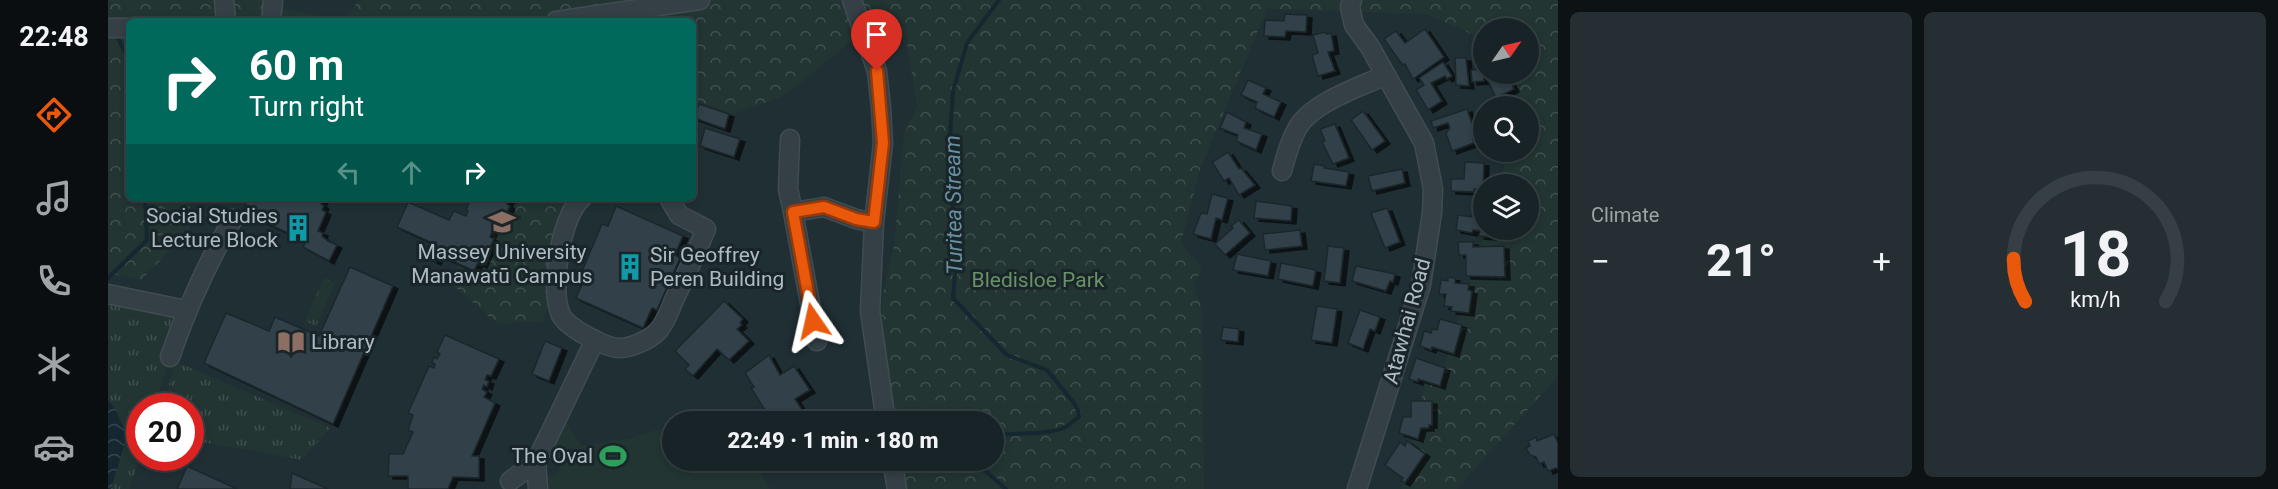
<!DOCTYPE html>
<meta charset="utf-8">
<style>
body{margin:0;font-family:Roboto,sans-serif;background:#252f33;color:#f1f3f6;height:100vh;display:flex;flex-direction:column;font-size:22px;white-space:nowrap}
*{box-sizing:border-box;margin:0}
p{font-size:20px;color:#9fa4a7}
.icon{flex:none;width:33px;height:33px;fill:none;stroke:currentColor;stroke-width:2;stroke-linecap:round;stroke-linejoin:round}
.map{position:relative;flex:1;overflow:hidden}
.drawer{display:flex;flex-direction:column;gap:12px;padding:12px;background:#0d1315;width:720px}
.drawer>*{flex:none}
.guide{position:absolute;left:18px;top:18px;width:570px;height:183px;border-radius:9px;box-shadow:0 3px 9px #0003,0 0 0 2px #364044;background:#00695c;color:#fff;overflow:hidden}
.needle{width:39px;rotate:56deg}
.controls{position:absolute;left:1365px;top:18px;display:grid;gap:12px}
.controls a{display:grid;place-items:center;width:66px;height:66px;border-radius:50%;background:#182327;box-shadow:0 3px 9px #0003,0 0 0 2px #364044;font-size:30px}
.speed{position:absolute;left:18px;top:393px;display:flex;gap:12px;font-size:30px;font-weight:700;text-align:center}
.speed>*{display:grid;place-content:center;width:78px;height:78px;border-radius:50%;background:#182327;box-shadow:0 3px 9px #0003,0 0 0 2px #364044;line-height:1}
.speed .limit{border:9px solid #d22;background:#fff;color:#111}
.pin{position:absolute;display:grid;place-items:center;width:51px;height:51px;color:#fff;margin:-62px -26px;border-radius:50% 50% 50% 0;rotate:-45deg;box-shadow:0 0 6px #0007}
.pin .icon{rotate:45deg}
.me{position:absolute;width:66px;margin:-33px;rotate:349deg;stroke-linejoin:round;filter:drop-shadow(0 0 4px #0008)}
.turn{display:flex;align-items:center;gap:21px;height:126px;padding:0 24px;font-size:27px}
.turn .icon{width:78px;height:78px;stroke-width:2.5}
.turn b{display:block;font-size:42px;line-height:51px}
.lanes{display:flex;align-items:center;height:57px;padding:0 24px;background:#0003;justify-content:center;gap:30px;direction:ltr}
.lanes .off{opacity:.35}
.big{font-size:45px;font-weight:800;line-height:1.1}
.drawer .tile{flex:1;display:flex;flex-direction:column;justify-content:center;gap:9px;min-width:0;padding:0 21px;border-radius:9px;background:#252f33}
.drawer .dial{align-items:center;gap:0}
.dial svg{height:156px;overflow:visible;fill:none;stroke:#364044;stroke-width:7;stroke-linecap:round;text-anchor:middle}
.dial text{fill:#f1f3f6;stroke:none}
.heat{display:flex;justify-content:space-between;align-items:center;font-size:33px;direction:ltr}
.drawer .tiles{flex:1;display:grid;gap:12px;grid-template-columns:repeat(2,1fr)}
.trip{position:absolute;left:554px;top:411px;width:342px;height:60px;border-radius:30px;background:#182327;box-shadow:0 3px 9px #0003,0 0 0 2px #364044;font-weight:800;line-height:60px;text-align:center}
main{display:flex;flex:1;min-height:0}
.dock{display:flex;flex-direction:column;width:108px;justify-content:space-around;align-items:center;background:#0a0e10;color:#9fa4a7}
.dock .icon{width:42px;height:42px}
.dock .on{color:#ea580c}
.dock b{font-size:27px;color:#f1f3f6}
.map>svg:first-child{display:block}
.grass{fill:url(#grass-tufts)}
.forest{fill:url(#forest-crowns)}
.garden{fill:#223532}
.water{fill:url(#water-waves)}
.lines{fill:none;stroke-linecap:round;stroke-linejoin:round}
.stream{stroke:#152831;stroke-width:4}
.building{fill:#304148;stroke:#1b272c;stroke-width:1.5;filter:url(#shadow)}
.minor-casing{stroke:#404c52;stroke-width:21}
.minor{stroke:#344045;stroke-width:18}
.route-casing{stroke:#983908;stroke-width:15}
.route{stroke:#ea580c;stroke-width:10}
.labels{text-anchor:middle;stroke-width:6;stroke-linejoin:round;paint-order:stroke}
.poi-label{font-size:21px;fill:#aebbc2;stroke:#192529;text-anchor:end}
.park-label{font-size:21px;fill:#699167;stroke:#192529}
.street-label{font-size:21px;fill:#aebbc2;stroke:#192529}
.water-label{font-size:22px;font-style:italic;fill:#6890a0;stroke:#192529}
</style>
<main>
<nav class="dock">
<b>22:48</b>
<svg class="icon on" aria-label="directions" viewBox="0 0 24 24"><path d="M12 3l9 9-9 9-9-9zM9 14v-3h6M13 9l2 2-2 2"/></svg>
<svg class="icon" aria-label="music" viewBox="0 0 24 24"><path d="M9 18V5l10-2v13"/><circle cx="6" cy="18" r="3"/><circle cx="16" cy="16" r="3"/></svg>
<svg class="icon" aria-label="phone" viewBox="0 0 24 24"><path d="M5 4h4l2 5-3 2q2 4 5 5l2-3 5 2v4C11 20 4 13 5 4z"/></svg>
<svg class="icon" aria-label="climate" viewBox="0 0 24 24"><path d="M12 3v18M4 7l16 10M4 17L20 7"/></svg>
<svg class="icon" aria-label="car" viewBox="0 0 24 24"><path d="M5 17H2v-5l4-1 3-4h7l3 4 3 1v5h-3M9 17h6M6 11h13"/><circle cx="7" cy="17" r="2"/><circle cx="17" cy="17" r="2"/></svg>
</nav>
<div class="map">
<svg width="1450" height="489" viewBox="0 0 1450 489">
<defs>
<pattern id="grass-tufts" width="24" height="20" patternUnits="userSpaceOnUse" patternTransform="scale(1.5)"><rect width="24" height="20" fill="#223532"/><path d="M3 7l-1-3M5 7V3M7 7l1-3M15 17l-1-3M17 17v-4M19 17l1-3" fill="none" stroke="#40504e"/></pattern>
<pattern id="forest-crowns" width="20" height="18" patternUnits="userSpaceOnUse" patternTransform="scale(1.5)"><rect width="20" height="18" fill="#223532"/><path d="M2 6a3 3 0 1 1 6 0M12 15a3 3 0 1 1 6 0" fill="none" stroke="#40504e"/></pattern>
<pattern id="water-waves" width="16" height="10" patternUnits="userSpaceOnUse" patternTransform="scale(1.5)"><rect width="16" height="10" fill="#152831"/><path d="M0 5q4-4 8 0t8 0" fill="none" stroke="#34454d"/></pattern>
<filter id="shadow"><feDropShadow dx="5" dy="3" stdDeviation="0" flood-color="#0009"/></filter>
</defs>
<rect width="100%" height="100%" fill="#202f34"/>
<g class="grass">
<path d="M216,278L227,283L208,326L197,321Z"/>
<path d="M0,302L67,315L62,357L47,406H32V458L21,489H3L19,436L8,410L0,400Z"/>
<path d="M66,361L222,428L194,460L83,440L82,406H57Z"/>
</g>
<g class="forest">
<path d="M0,0H172L178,9L235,21L251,0H1450V376L1349,489H1293L1320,371L1334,373L1378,230H1420V184H1391L1401,152H1420V106H1411L1408,74H1420V28H1376L1375,39L1319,14L1159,9L1092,169L1073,243L1094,268L1086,285L1094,310L1096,489H798L794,461L885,460V422L787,421L773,338L774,298L786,246L796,134L809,107L798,37L751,35L676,96L625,114L585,99V21H142L88,15L87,21H21V198H82L81,231L33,280L0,273Z"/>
<path d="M411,198H459L455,203L458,206L442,299L435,322H412L391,325L341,282L350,264L366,271L370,263L374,265L386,240L382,237L388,223L391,224L395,214L398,215L402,206L408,207Z"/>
</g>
<path class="garden" d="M457,421L474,446L522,438L564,425V460L647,461L662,489H437V479L447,475L452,469L451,463L444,451Z"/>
<path class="water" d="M0,400L8,410L19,436L3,489H0Z"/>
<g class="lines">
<g class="stream">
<path d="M8,34L21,60"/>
<path d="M0,278L39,240L37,198"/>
<path d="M885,435C904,433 940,435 955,428C961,426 966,420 971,417L970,410L966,403L939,370L899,355L845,298L849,248L840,165L845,91L859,43L891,0"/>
<path d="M865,460L898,489"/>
</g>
</g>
<g class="building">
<path d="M1177,14L1199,15L1198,32L1178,31L1177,37L1156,36L1157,20L1176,21Z"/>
<path d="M1317,29L1336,57L1305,79L1297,64L1295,65L1288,56L1276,39L1288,31L1297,43Z"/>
<path d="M1217,32L1218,34L1223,33L1224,38L1226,51L1220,52L1227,71L1210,76L1204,55L1210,53L1205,35Z"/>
<path d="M1347,58H1358L1361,86L1348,85Z"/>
<path d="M1335,62L1344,76L1339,79L1337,76L1323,83L1334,101L1320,110L1308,90L1316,85L1311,78Z"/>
<path d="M1375,69L1376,81L1364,82L1363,70Z"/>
<path d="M1377,74H1395L1400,84L1403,83L1406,89L1388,98Z"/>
<path d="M1140,80L1158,88L1155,94L1173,102L1166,117L1147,108L1149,102L1133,95Z"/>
<path d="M591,104L621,114L617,129L586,118Z"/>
<path d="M1359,109L1369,138L1365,139L1366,143L1344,151L1338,133L1342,128L1340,123L1325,128L1323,121Z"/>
<path d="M1255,111L1277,141L1264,150L1243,120Z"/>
<path d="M1119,112L1138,122L1136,128L1154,134L1148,150L1128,141L1130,135L1112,128Z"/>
<path d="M1227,124L1241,158L1225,164L1214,142L1217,141L1212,129Z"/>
<path d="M597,128L632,139L626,157L592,146Z"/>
<path d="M1120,152L1131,169L1133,168L1147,185L1131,195L1121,178L1116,181L1104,162Z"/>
<path d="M1357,162L1376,163L1375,189H1366V192L1343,191V179H1356Z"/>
<path d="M1206,164L1217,166L1216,168L1241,172L1238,186L1203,181Z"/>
<path d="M1294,169L1297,183L1264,191L1260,176Z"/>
<path d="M1104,194L1120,198L1114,220L1108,218L1103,239L1085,234L1093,213L1099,214Z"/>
<path d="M141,198H216L213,204L216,206L214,210L218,212L210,231L215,233L214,236L220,241L229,245L221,261L195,247L198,241L134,212Z"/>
<path d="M363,198H402L399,204L402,206L398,215L395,214L390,224L388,223L382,237L386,239L374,265L370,263L366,271L331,255L328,262L322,259L329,245L289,227L300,202L341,220L346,211L358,216L360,211L358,210Z"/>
<path d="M1148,201L1184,206L1183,221L1146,218Z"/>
<path d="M508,206L575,236L567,255L572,258L549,310L544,308L535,328L468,298L477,278L472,276L494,224L500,226Z"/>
<path d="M1279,208L1292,242L1277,248L1263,213Z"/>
<path d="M1365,208L1376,209V230H1385L1384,237L1371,236L1372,231L1365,230L1364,233L1348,230L1350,215L1364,217Z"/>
<path d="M1131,220L1142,233L1117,255L1107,244L1125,228L1123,226Z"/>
<path d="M1192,230L1194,246L1157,250L1155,234Z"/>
<path d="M1350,242H1365V247L1396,246L1397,277L1358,276V255H1351Z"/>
<path d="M1220,246L1236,248L1232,283L1216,281Z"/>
<path d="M1129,254L1163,261L1160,276L1125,270Z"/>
<path d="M1173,263L1208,270L1205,286L1170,279Z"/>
<path d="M1248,266L1287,274L1285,282L1282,281L1278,291L1244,281Z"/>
<path d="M242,267L285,286L225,424L96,363L118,313L161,331L167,317L211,336Z"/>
<path d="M1340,277L1347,278V283L1361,284L1360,290L1364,291L1361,313L1343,311L1344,307L1336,306L1338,294H1331L1333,280L1340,281Z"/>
<path d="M616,301L635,319L632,323L634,325L629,329L641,341L621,360L609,349L585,376L577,369L581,365L567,351Z"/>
<path d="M1209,306L1229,309L1224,343L1203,340Z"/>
<path d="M1252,310L1272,317L1267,331L1262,329L1255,349L1240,343Z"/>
<path d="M1332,319L1354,325L1346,354L1324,347L1323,350L1312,346L1316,331L1323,333L1324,329L1329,330Z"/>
<path d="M1115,327L1131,329L1130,342L1113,340Z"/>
<path d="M337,335L391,359L383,376L379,375L377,380L381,381L379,387L376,385L374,389L379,392L376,397L387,403L364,456H371V478L345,477L340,489H300V476H280L281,454H295L305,432L300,430L305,415L300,413L321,366L326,368L327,364L324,363L326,357L329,359L332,354L329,352Z"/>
<path d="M437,341L454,348L441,381L424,374Z"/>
<path d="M661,355L672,375L686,366L702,390L687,399L698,416L690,422H669L668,419L664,421L643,388L646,387L637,373Z"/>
<path d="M1308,358L1337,368L1332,386L1310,379V382L1301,379Z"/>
<path d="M1303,401H1324V425H1321V428H1313L1310,439L1291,433L1295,417H1303Z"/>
<path d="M1446,434L1450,443V469L1448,468L1440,471L1436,462L1431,464L1428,457L1422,455L1418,448L1422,446L1420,441L1428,437L1429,441Z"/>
<path d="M1299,441L1317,454L1297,483L1293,481L1295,478L1277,465L1292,442L1297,446Z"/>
<path d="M79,466L129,489H69Z"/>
<path d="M184,473L220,489H182Z"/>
</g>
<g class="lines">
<defs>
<g id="minor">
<path d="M116,0L118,21"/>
<path d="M744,0L769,71L773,108L775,143L766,223L762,311L778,422"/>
<path d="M1244,0L1242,7L1246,25L1262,47L1316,143L1325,189L1324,213L1313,285L1249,489"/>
<path d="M163,21L165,0"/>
<path d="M448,21L592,0"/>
<path d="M0,28H21"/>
<path d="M682,139L680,189L685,212L716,207L748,219L766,223"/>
<path d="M1174,171C1178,156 1182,141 1190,127C1205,102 1252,87 1278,75"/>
<path d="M474,198C453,215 441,289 453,315C460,328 497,348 512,348C523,348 541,340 549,332C557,324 562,310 566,300C577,277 588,253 598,229L571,215L561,198"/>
<path d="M685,212L709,341"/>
<path d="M0,294L78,310"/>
<path d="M62,357C79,308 99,263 125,219"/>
<path d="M784,460L789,489"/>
<path d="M428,462L430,489"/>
<path d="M402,481L428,462L487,340"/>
</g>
</defs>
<use href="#minor" class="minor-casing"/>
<use href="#minor" class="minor"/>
</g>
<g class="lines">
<defs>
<path id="route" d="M705,321L685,212L716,207L748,219L766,222L775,143L769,71"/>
</defs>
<use href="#route" class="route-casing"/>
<use href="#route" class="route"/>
</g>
<defs>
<symbol id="university-bare" viewBox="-9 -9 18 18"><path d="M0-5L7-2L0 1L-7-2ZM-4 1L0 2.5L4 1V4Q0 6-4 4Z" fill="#8d6e63" stroke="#192529" stroke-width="2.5" paint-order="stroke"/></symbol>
<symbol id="building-bare" viewBox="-9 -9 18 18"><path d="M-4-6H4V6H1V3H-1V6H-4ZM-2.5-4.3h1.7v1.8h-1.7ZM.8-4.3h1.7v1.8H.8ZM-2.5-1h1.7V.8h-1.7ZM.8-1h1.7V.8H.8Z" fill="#0f9aa8" stroke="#192529" stroke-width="2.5" paint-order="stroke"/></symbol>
<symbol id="library-bare" viewBox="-9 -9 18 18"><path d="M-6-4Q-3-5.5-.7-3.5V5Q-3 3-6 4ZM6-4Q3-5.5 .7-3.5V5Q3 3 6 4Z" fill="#8d6e63" stroke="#192529" stroke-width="2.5" paint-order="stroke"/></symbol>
<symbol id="stadium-bare" viewBox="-9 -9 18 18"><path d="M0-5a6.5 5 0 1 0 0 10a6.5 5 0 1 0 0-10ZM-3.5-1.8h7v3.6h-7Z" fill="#2e9e5b" stroke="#192529" stroke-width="2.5" paint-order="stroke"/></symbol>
</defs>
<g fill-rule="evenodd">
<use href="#university-bare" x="375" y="203" width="38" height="38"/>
<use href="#building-bare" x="171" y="209" width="38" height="38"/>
<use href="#building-bare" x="503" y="248" width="38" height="38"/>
<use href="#library-bare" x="164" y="323" width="38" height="38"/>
<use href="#stadium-bare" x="486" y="437" width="38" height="38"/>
</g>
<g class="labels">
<g class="poi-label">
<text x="170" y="223">Social Studies<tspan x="170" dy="24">Lecture Block</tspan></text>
<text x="394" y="259" text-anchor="middle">Massey University<tspan x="394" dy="24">Manawatū Campus</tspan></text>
<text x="542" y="262" text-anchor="start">Sir Geoffrey<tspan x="542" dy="24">Peren Building</tspan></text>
<text x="203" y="349" text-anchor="start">Library</text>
<text x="485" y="463">The Oval</text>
</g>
<g class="park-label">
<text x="930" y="287">Bledisloe Park</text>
</g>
<g class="street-label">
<text transform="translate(1299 321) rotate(-75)" y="7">Atawhai Road</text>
</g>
<g class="water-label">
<text transform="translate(845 205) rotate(-91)" y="8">Turitea Stream</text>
</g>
</g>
</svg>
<div class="controls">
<a><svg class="needle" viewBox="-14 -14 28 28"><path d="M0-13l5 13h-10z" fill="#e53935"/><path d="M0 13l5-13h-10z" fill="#9fa4a7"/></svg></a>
<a><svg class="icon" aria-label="search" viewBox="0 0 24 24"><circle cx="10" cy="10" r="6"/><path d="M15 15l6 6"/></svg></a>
<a><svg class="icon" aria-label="layers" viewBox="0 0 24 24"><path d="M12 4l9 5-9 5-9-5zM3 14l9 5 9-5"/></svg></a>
</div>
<div class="speed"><div class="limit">20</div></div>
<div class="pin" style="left:769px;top:71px;background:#d93025"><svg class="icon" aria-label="arrive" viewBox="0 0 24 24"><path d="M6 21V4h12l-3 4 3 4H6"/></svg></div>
<svg class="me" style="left:705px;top:321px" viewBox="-20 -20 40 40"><path d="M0-17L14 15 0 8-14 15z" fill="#ea580c" stroke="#fff" stroke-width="4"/></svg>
<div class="trip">22:49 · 1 min · 180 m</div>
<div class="guide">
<div class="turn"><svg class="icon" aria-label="right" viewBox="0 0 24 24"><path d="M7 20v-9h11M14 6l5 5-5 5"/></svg><div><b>60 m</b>Turn right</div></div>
<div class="lanes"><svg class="icon off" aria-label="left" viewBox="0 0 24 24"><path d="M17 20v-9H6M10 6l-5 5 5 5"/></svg><svg class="icon off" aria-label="ahead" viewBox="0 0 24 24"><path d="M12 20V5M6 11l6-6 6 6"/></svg><svg class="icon" aria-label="right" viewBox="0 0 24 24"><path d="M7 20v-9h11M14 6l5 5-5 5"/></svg></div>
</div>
</div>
<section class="drawer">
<div class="tiles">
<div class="tile"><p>Climate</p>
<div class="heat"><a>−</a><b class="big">21°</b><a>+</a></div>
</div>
<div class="tile dial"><svg viewBox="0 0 100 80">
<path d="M14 69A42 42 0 1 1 86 69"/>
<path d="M14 69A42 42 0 0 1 8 47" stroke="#ea580c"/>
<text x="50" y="56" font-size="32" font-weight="700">18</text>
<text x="50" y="72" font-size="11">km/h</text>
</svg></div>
</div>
</section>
</main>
